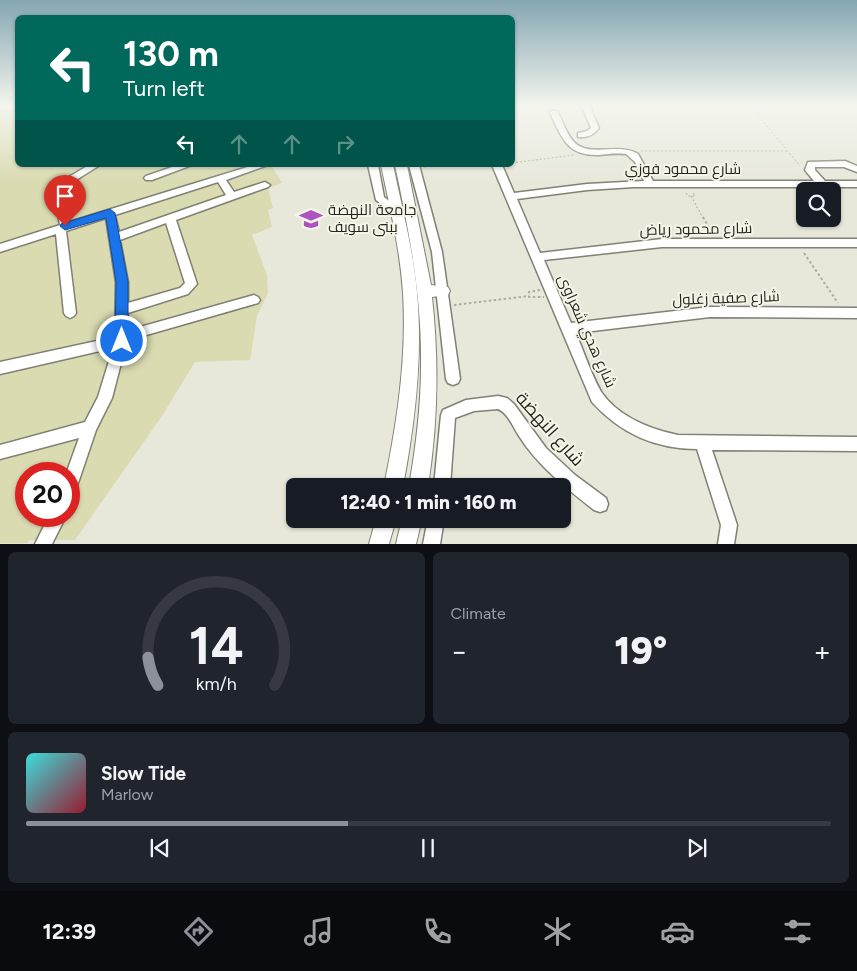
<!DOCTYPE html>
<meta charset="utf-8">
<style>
body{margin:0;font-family:Figtree,Cairo,sans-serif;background:#20242c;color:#f1f3f6;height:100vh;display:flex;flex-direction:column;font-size:19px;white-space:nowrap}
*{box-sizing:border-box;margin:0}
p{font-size:16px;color:#9ea1a6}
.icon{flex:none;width:28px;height:28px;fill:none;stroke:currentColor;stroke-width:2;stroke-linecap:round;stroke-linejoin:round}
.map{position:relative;height:544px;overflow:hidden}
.drawer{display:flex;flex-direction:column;gap:8px;padding:8px;background:#0d0f14;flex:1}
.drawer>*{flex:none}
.hud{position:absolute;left:15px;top:15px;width:500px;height:152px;border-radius:8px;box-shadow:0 1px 4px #0004;background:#00695c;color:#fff;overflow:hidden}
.tools{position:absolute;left:796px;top:182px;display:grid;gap:10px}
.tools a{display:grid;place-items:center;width:45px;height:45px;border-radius:8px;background:#171b24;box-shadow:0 1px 4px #0004;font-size:25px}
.speed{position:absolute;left:15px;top:462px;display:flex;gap:10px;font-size:25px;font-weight:700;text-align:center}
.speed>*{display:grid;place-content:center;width:65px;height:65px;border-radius:50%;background:#171b24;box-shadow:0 1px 4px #0004;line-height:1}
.speed .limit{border:8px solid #d22;background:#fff;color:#111}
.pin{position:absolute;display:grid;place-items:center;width:42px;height:42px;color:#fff;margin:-51px -21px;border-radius:50% 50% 50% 0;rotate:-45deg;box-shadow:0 0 5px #0007}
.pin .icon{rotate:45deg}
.me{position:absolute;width:55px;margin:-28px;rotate:0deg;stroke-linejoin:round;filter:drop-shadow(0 0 4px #0008)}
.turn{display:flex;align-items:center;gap:18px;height:105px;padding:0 25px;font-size:22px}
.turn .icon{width:65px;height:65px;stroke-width:2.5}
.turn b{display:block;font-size:35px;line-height:42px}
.lanes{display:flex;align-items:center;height:48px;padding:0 25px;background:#0003;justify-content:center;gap:25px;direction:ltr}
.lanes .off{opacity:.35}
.big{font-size:38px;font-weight:800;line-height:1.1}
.drawer .widget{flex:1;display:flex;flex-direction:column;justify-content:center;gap:8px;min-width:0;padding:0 18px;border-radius:8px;background:#20242c}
.drawer .dial{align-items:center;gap:0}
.dial svg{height:130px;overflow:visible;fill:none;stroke:#363941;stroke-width:7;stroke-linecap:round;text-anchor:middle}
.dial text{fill:#f1f3f6;stroke:none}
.song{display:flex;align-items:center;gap:15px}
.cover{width:60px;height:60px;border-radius:8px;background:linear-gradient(135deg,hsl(180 70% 55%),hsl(350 70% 35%))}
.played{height:5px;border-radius:2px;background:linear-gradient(90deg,#8c9099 40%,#363941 40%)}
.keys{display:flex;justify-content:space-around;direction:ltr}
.heat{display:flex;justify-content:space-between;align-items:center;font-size:28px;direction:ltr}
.drawer .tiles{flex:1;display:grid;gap:8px;grid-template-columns:1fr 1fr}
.widget:last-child{grid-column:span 2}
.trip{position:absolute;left:286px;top:478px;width:285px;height:50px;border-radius:8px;background:#171b24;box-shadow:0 1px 4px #0004;font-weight:800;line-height:50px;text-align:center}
.dock{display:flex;height:80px;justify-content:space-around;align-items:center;background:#090b0e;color:#9ea1a6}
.dock .icon{width:35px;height:35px}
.dock .on{color:#8c9099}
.dock b{font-size:22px;color:#f1f3f6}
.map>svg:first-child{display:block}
.green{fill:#dadbb1;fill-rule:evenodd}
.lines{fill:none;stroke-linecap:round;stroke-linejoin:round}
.minor-casing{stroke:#808074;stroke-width:3}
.major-casing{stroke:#808074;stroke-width:2}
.path-far1{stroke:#acada2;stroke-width:1;stroke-dasharray:2 2;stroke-linecap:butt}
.path{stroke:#acada2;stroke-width:2;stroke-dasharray:2.5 2.5;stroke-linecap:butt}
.minor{fill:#fff;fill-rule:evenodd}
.major{fill:#fff;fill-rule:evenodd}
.route{fill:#1a73e8;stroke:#114b97}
.labels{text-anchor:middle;stroke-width:4;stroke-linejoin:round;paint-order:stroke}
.street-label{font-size:15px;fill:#262621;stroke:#f4f5e7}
.poi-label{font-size:15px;fill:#262621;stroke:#f4f5e7;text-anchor:start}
.near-street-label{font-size:18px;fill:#262621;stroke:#f4f5e7}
</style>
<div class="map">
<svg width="857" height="544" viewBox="0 0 857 544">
<rect width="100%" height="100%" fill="#e7e8da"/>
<path class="green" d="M0,107H17L18,165H274L272,166L282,183L268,188L273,208L268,210L272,227L252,235L267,275L268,293L257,316L250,360L195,362L162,416L75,540H29L27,543H0ZM26,474H69V516H26Z"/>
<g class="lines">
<defs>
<g id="minor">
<path d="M582,107H590L599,128C594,135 587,138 578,137V133L587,131L591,128Z"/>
<path d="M551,111H557C563,121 566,134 574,142C589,158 619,142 638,154L653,181H814L805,170L808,162L845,161L857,166V172L844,167H815V170L825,181H857V187H634L587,190L517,199L540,253L662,239H857V247H662L544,260L571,323L710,307L857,308V318L710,317L576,333C583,350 593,379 602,393C619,417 650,429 678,435L857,437V451L712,450L737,525L734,544H718L721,525L697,449C655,449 620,433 592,402L492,165H502L514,193L587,184L644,181L635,162L626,154C617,153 608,154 599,155C567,156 562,138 550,113Z"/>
<path d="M89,165H100L68,185L63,191L69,222L254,165H268L226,180L234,192L265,182L270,185L268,187L176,220L197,284L188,294L128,313L127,332L140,327L254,295L258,297L260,300L258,303L143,336L126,344L112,398L96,430L75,492L69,494V474H66L79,438L0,459V445L85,422L98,397L113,348L0,374V362L115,337L116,282L106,218L66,231L76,313L74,316L70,318L66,316L64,313L56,234L0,252V244L60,225L53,191L62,181ZM218,182L226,195L119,232L115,215ZM166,223L185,283L180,288L128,303V282L120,240Z"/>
<path d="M178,165H192L152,180H146L144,178L146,176Z"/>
<path d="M368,165H378L384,197L400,209L401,211L400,213H392L376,200Z"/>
<path d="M409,165H419L442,252L460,379L458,383L453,385L448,383L446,379L432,252Z"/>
<path d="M498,396L507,398L514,404L546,448L575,475L606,498L608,504L606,510L600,512L594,510C566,488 538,466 519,436C513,427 508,413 498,409L474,411L455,418L450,486H434L441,415L443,410L466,400Z"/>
<path d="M49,516H66L52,544H35Z"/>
<path d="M428,519H444L440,544H423Z"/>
</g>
<g id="major">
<path d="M381,165H393C402,207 413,249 417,292C423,357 415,423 403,486H384C397,423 407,358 403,293C400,249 390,208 381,165Z"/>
<path d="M395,165H407L431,285L448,287L450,291L448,295L432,297C439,360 438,423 428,486H409C416,446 421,406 421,365C422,297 409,231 395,165Z"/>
<path d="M376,519H396L389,544H369Z"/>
<path d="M402,519H422L416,544H396Z"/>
</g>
</defs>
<use href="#minor" class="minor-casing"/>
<use href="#major" class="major-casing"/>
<g class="path-far1">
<path d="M751,107L800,166"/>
<path d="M641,151H788"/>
<path d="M512,163L574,155"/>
<path d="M424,167L439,165"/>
<path d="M686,193L688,196H695L693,192"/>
<path d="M691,196L703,218"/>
</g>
<g class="path">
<path d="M703,217L712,233"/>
<path d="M804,253L838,303"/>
<path d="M540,290L529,292V297H544"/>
<path d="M454,305L529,296"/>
</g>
<use href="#minor" class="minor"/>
<use href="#major" class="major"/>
</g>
<linearGradient id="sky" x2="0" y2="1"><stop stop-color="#84a6b2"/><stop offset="0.58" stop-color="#f4f5ee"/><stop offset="1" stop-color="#f4f5ee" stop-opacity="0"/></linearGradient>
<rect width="857" height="183" fill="url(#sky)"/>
<path class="route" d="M110,209L115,213L128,282V341L122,346L115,341L116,282L106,218L65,230L60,226L61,224Z"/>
<defs>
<symbol id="university-bare" viewBox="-9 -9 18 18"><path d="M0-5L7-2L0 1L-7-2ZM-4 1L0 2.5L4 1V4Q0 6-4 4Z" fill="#ab53c0" stroke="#f4f5e7" stroke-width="2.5" paint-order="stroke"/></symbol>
</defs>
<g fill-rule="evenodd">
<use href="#university-bare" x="295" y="203" width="32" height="32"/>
</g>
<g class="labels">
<g class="street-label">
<text x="683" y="174">شارع محمود فوزي</text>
<text transform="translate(696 229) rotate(-1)" y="5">شارع محمود رياض</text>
<text transform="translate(726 298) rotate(-2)" y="5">شارع صفية زغلول</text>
<text transform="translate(587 331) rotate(66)" y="5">شارع هدي شعراوى</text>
</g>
<g class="poi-label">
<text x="328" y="215">جامعة النهضة<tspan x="328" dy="17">ببنى سويف</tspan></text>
</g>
<g class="near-street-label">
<text transform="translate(550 429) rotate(48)" y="6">شارع النهضة</text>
</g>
</g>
</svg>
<div class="tools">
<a><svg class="icon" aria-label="search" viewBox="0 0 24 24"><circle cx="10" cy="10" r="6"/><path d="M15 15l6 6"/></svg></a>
</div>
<div class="speed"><div class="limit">20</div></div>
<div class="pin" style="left:65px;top:226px;background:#d93025"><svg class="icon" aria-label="arrive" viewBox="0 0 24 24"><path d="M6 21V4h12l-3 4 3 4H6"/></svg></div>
<svg class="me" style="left:122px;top:341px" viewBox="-20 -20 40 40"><circle r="17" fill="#1a73e8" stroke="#fff" stroke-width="3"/><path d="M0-11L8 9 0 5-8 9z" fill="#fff"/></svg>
<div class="trip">12:40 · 1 min · 160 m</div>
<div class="hud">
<div class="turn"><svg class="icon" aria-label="left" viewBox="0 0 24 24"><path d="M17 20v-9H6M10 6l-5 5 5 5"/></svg><div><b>130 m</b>Turn left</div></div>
<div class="lanes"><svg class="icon" aria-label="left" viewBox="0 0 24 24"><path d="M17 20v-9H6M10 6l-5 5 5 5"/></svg><svg class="icon off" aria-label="ahead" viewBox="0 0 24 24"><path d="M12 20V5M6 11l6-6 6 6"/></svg><svg class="icon off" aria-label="ahead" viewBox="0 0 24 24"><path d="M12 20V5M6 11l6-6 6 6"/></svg><svg class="icon off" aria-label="right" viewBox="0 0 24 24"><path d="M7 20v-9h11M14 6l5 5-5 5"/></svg></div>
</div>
</div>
<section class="drawer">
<div class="tiles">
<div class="widget dial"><svg viewBox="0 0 100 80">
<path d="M14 69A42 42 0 1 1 86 69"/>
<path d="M14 69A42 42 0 0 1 8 52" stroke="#8c9099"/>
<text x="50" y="56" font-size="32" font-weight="700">14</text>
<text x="50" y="72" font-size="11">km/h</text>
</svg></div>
<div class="widget"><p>Climate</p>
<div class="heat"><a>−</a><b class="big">19°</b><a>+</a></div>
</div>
<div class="widget">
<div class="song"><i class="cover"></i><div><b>Slow Tide</b><p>Marlow</p></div></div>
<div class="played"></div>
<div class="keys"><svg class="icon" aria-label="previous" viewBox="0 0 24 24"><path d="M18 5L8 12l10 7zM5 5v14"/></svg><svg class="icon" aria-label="pause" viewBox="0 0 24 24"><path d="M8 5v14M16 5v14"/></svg><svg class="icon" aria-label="next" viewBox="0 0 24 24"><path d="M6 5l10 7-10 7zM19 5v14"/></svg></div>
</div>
</div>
</section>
<nav class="dock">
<b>12:39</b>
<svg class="icon on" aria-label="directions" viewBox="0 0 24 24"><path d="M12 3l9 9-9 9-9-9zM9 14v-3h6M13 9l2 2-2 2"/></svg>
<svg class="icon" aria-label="music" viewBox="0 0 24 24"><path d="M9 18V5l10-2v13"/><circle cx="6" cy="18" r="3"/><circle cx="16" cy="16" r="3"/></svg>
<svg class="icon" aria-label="phone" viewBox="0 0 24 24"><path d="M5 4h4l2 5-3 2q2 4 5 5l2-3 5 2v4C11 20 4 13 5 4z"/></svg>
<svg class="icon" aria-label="climate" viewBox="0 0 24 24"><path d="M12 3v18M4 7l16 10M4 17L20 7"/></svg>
<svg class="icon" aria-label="car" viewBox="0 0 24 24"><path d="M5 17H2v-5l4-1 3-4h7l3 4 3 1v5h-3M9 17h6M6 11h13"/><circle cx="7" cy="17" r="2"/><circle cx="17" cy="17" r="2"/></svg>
<svg class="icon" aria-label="filters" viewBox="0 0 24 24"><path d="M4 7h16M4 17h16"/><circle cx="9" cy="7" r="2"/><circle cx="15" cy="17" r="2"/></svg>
</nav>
